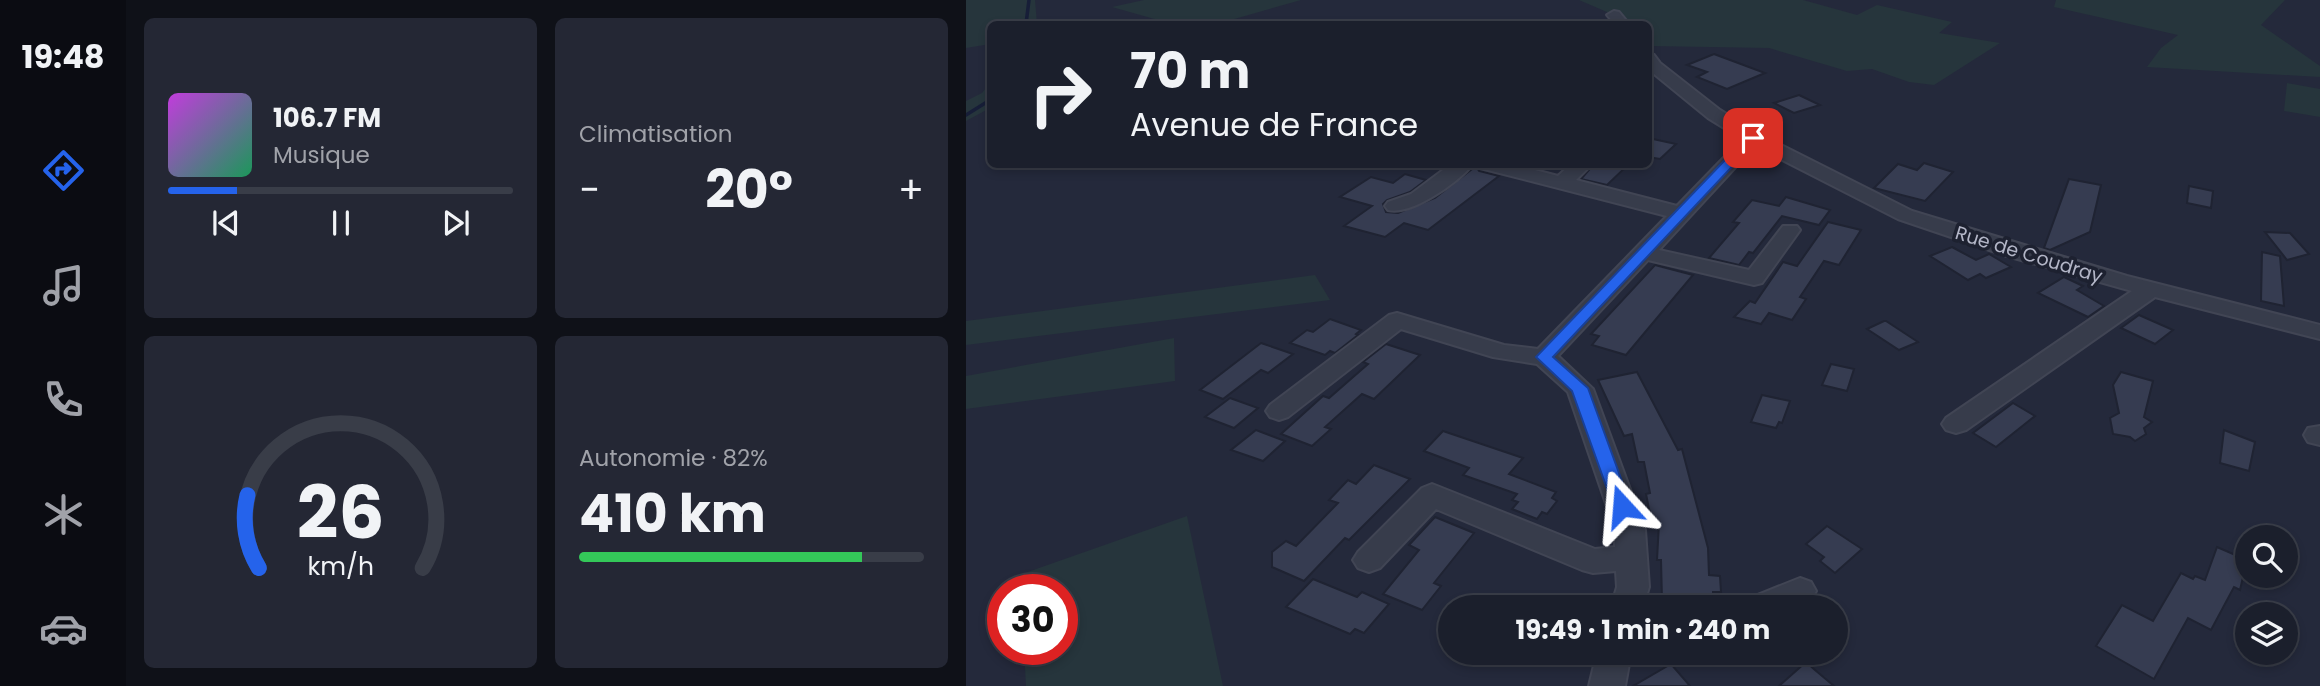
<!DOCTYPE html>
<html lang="fr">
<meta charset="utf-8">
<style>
body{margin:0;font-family:Poppins,sans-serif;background:#242734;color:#f1f3f6;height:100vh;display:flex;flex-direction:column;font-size:26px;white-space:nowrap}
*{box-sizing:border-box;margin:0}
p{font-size:23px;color:#a0a2a9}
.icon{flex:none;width:38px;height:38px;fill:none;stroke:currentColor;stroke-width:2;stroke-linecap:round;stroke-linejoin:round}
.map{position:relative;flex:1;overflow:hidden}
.details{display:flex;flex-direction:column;gap:18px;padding:18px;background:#0f1118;width:840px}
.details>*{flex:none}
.top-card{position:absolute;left:21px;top:21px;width:665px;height:147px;border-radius:10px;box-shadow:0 4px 10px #0003,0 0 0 2px #393d48;background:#1b1f2c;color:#f1f3f6;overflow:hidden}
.buttons{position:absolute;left:1269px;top:525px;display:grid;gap:14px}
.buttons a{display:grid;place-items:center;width:63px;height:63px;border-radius:50%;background:#1b1f2c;box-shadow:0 4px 10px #0003,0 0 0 2px #393d48;font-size:35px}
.speed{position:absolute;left:21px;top:574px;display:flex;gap:14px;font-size:35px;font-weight:700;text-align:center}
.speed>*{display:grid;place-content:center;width:91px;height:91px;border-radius:50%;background:#1b1f2c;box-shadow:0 4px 10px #0003,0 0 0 2px #393d48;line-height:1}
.speed .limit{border:10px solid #d22;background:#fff;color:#111}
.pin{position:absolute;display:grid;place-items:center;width:60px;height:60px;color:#fff;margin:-30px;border-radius:14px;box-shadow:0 4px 10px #0006}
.me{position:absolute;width:77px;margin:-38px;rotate:341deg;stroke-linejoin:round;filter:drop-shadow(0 0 5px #0008)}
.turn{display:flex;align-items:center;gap:24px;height:147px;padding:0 28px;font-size:32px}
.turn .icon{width:91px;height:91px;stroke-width:2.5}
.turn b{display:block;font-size:49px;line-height:60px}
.big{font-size:52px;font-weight:700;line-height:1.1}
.details .card{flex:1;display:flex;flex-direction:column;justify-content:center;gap:10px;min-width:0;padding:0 24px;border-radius:10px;background:#242734}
.details .dial{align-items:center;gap:0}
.dial svg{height:182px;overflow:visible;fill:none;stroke:#393d48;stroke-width:7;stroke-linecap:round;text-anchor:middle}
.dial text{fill:#f1f3f6;stroke:none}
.song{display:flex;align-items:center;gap:21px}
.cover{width:84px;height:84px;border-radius:10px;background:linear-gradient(135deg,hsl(290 70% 55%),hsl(150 70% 35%))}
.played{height:7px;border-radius:4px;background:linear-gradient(90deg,#2563eb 20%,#393d48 20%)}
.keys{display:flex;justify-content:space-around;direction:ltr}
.heat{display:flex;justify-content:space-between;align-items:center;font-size:38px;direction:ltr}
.charge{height:10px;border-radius:5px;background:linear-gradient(90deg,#34c759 82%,#393d48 0)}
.details .tiles{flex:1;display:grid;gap:18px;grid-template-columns:repeat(2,1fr)}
.trip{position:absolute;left:472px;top:595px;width:410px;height:70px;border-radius:35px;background:#1b1f2c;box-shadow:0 4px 10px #0003,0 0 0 2px #393d48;font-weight:700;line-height:70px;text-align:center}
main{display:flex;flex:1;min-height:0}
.dock{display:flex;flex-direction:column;width:126px;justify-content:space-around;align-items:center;background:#0b0c12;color:#a0a2a9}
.dock .icon{width:49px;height:49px}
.dock .current{color:#2563eb}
.dock b{font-size:32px;color:#f1f3f6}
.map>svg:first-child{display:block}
.green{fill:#26353c}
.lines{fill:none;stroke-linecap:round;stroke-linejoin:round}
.stream{stroke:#171e38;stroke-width:3.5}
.building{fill:#363c51;stroke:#1f2332;stroke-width:2}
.street-casing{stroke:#414554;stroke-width:4}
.street{fill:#373c4b;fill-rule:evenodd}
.route{fill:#2563eb;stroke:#184099;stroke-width:2}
.labels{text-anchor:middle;stroke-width:7;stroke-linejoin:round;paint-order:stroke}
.street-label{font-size:19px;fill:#b3b6c7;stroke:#1d2130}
</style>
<main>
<nav class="dock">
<b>19:48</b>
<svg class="icon current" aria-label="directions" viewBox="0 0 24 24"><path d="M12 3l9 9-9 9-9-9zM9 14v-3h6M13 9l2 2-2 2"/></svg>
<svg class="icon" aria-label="music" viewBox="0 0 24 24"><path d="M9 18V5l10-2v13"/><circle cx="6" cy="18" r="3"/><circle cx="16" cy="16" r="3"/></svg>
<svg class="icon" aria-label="phone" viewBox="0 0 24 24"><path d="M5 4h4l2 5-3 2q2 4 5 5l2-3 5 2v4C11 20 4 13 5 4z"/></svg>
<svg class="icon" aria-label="climate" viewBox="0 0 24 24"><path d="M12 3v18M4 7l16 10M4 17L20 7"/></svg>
<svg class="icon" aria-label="car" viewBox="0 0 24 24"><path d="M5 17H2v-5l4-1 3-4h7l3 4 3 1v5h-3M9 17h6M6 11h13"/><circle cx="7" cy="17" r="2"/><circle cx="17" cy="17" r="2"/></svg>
</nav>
<section class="details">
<div class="tiles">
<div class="card">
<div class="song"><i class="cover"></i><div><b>106.7 FM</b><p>Musique</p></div></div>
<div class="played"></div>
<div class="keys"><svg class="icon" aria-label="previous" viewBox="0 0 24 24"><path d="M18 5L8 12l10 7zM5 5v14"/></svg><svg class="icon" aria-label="pause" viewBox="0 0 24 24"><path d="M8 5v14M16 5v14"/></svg><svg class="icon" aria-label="next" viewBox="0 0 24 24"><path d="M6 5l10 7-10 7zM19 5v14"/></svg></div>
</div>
<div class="card"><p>Climatisation</p>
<div class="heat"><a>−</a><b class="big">20°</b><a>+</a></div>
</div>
<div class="card dial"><svg viewBox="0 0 100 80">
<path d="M14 69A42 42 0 1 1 86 69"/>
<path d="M14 69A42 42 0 0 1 9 37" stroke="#2563eb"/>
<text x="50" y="56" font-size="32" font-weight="700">26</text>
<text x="50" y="72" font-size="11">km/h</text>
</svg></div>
<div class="card"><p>Autonomie · 82%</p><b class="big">410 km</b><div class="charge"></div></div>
</div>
</section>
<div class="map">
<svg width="1354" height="686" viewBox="0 0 1354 686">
<rect width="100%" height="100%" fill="#24293b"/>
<g class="green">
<path d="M0,0H69L71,24H24V44L0,48Z"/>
<path d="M178,0H335L251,24H206L146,7Z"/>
<path d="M613,0H837L891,15L911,5L986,22L973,33L1034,43L968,85L943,82L906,69L881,71L803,48L683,46L682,24H656L648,15Z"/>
<path d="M1090,0H1319L1295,25L1354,66V77L1181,67L1195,48L1212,35L1088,7Z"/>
<path d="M24,83V108L0,121V101L16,93Z"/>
<path d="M1321,83L1354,89V117L1318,111Z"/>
<path d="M349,275L364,300L0,345V321Z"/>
<path d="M208,338L209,381L0,409V376Z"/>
<path d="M221,516L257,686H60L58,649H96V590H56V574Z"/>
</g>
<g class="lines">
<g class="stream">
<path d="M60,24L63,0"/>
<path d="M0,115L24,100"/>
</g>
</g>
<g class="building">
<path d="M748,54L756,57L799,73L761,89L731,77L741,72L721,65Z"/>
<path d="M833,95L854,105L828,113L808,103Z"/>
<path d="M687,139L710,144L694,159L682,157V143Z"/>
<path d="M958,163L987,172L959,201L908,188L932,164L951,170Z"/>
<path d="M628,164H663L641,185L615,179Z"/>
<path d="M510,166L513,171L533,176L462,230L438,223L419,237L378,226L406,206L374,197L405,177L427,183L439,174L460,180L444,192L421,200L417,204L420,212L432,213L469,198Z"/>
<path d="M1103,179L1135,185L1124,232L1084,250L1078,248Z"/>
<path d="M1223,186L1247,191L1245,208L1221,203Z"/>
<path d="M820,197L864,210L853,225L816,216L787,253L783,252L773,265L743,258L773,223L767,222L786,200L813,206Z"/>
<path d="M862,222L895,230L873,265L858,261L834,297L840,299L826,320L803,313L795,324L768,317L784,301L789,303L817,262L831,266Z"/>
<path d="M1299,232L1324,233L1343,254L1321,260Z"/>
<path d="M986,247L1010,260L1023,254L1045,267L1020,278L1014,274L1002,280L964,256Z"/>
<path d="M1296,252L1314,256L1318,306L1295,301Z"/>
<path d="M689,265L727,275L660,355L626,345L633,336L625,334Z"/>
<path d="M1098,277L1117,286L1111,290L1138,306L1122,317L1072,293Z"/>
<path d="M1173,315L1207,330L1189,344L1155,328Z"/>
<path d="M364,319L395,330L390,334L392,335L369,353L364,351L359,355L324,343L341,330L347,332Z"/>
<path d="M918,321H920L952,342L933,350L901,329Z"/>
<path d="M295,343L327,354L302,373L295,370L257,399L234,390Z"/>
<path d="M420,344L454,355L408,399L396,394L359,427L365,429L346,446L315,434L357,396L363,398L402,364L397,362Z"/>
<path d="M865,364L888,369L881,391L856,385Z"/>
<path d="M671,372L712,450L716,449L742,548L743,575L754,576L755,592H747V602L696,600L695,560H691L693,523L686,524L680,494L684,493L678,462H672L666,434L658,436L632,380Z"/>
<path d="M1155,372L1187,381L1178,417L1186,422L1178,428L1180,434L1169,441L1164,437L1147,434L1144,418L1153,413L1147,385Z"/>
<path d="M796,395L824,401L816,423L813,422L810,428L785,422Z"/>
<path d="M264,398L292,408L268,428L239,417Z"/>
<path d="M1047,403L1069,416L1030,447L1007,433Z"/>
<path d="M290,430L319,441L297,461L265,450Z"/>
<path d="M1258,430L1289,442L1283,471L1254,463Z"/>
<path d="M477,431L557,458L543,474L590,492L586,498L591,501L581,514L576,512L571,519L546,509L552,502L546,500L551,494L497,475L503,468L458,451Z"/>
<path d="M408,465L444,479L383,540L379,538L338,581L306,567V552L320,541L330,546L372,503L363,500L382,480L390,484Z"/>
<path d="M469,517L508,533L468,583L475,586L456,610L417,594L453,550L443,545Z"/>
<path d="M861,526L896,549L869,573L854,561L858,557L840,544Z"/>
<path d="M1251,547L1281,560L1274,590L1268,587L1245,630L1222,618L1188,679L1130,646L1156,605L1187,621L1215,573L1227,579L1229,576L1239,580Z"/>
<path d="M347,579L391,597L396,592L423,604L398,633L389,629L384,634L320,607Z"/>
<path d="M840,662L849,670L868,686H813Z"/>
<path d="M705,664L724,686H667Z"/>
</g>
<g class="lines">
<defs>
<g id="street">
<path d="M648,11L653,12L663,24H649L641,15Z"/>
<path d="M682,53L688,55L694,63L754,110L793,134L946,211L1161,276L1354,325V339L1189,297L1000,430L990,433L980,430L976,424L980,418L1166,291L1041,256L932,219L789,146L693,250L783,270L817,226H831L834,230L796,283L788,285L682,260L592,356L627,389L679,530L683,587L677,607H645L651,587L650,571L627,573L616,570L470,509L414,568L403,572L392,568L387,560L392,552L456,488L466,484L629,549L649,547V530L602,392L571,364L527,357L435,329L322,417L313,420L304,417L300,411L304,405L423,315L431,313L538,345L572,349L701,216L514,168L512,164H546L592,176L605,164H626L610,180L711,206L776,139L742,118L682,69Z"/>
<path d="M485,164H507C493,182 445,216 422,210L419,206L422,202L445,194Z"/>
<path d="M1354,426V445L1342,442L1338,435L1342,428Z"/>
<path d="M834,578L845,582L850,591C838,614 803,607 780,607L784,598Z"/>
<path d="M631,653H665L659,686H623Z"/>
</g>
</defs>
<use href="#street" class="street-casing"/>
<use href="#street" class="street"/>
</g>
<path class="route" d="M783,135L793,138L587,357L622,388L665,506L662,511H649L606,391L570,357Z"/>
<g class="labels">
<g class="street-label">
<text transform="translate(1063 254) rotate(17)" y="7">Rue de Coudray</text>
</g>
</g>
</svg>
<div class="buttons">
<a><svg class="icon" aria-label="search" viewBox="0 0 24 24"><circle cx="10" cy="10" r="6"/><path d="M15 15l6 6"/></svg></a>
<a><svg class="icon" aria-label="layers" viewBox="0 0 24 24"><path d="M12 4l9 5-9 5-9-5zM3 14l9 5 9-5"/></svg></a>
</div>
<div class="speed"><div class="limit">30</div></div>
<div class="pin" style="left:787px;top:138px;background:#d93025"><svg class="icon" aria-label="arrive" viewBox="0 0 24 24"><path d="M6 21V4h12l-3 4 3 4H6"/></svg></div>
<svg class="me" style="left:656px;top:506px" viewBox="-20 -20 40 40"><path d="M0-17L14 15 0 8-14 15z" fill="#2563eb" stroke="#fff" stroke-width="4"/></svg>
<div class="trip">19:49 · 1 min · 240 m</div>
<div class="top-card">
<div class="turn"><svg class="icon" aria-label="right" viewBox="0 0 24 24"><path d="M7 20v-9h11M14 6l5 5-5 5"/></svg><div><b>70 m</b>Avenue de France</div></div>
</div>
</div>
</main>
